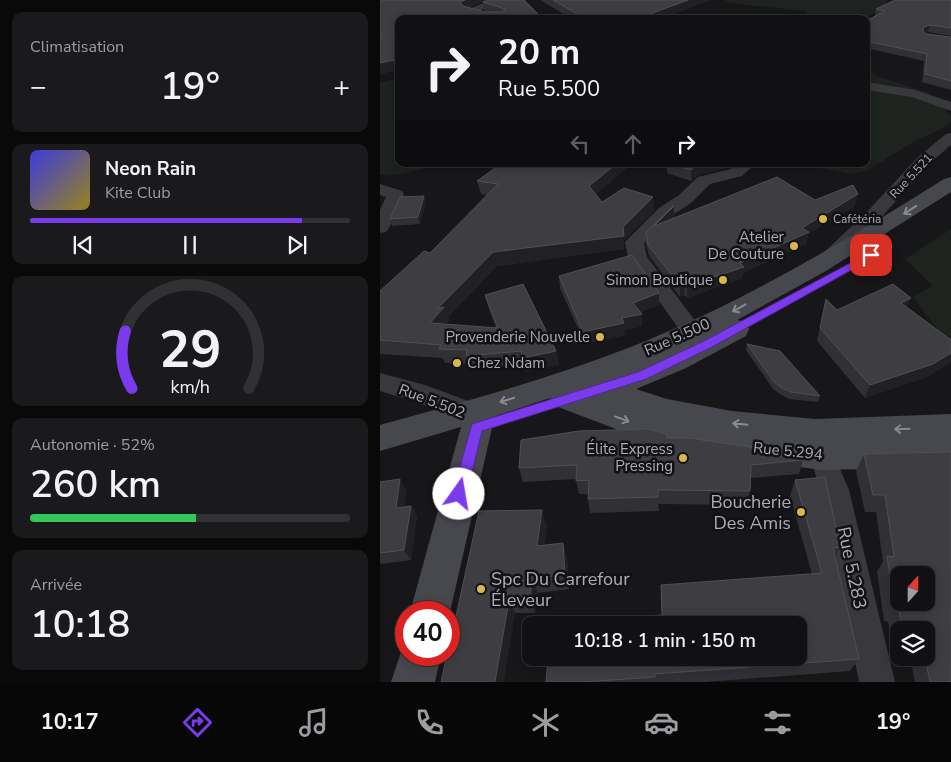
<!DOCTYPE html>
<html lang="fr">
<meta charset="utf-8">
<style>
body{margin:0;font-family:"Nunito Sans",sans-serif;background:#1a1a1c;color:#f1f3f6;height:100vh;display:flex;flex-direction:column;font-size:19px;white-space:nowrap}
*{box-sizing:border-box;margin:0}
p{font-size:16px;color:#9c9da0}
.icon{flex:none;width:28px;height:28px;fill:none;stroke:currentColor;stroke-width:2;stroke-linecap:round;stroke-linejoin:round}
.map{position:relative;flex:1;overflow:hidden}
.drawer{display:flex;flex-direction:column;gap:12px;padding:12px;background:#09090a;width:380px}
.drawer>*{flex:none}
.hud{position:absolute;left:15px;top:15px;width:475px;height:152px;border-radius:10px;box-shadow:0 2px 12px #0003,0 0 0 1px #303133;background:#111113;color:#f1f3f6;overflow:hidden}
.needle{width:32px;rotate:21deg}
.buttons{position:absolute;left:510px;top:566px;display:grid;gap:10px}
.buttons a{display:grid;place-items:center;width:45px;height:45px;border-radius:10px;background:#111113;box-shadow:0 2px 12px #0003,0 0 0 1px #303133;font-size:25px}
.speed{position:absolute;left:15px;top:601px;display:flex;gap:10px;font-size:25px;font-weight:700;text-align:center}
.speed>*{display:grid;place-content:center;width:65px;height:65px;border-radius:50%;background:#111113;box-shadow:0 2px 12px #0003,0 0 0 1px #303133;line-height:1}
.speed .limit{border:8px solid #d22;background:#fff;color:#111}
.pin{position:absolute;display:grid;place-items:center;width:42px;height:42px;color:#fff;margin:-21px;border-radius:10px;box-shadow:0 2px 8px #0006}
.me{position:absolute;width:55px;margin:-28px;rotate:13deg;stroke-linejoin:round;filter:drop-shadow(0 0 4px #0008)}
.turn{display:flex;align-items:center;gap:18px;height:105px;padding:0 20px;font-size:22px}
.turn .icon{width:65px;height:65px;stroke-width:2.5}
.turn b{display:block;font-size:35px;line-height:42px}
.lanes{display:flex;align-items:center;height:48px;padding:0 20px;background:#0003;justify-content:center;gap:25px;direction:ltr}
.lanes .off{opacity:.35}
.big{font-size:38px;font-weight:600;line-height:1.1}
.drawer .tile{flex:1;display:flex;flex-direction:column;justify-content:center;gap:8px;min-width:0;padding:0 18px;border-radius:10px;background:#1a1a1c}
.drawer .dial{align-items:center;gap:0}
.dial svg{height:130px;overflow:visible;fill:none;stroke:#303133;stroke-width:7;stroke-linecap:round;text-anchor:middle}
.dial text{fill:#f1f3f6;stroke:none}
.song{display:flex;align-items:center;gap:15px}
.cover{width:60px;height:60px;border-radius:8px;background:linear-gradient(135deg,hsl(240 70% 55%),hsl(50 70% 35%))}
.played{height:5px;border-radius:2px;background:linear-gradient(90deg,#7c3aed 85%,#303133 85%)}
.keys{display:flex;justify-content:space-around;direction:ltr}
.heat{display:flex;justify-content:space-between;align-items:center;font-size:28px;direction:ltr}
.charge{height:8px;border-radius:4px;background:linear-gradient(90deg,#34c759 52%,#303133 0)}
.trip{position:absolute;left:142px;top:616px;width:285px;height:50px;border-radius:10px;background:#111113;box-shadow:0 2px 12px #0003,0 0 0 1px #303133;font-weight:600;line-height:50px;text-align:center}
.tabs{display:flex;height:80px;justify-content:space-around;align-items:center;background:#070708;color:#9c9da0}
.tabs .icon{width:35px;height:35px}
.tabs .active{color:#7c3aed}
.tabs b{font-size:22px;color:#f1f3f6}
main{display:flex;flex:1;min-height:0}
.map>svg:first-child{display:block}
.green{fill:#1e231f}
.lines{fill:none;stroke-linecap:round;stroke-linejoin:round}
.street{fill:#39393d;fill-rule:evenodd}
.secondary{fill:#47484d;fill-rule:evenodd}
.wall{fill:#313034}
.shaded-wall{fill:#212123}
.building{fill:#3e3e42;stroke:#4f5054;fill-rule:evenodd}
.oneway{stroke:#888a92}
.route{fill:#7c3aed;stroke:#51269a}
.poi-dot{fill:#dbb54d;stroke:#121214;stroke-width:2}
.labels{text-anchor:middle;stroke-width:5;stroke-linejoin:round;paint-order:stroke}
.far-street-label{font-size:12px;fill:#abaeb7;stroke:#121214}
.far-poi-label{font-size:12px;fill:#abaeb7;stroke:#121214;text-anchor:start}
.poi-label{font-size:15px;fill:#abaeb7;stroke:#121214;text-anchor:end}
.street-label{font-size:15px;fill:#abaeb7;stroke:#121214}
.near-poi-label{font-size:18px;fill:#abaeb7;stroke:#121214;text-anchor:end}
.near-street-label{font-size:18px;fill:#abaeb7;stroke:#121214}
</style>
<main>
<section class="drawer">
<div class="tile"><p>Climatisation</p>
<div class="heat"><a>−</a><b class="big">19°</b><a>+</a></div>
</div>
<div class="tile">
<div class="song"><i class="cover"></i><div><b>Neon Rain</b><p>Kite Club</p></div></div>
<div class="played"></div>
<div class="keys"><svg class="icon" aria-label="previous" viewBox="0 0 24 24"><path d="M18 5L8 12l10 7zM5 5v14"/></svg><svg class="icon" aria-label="pause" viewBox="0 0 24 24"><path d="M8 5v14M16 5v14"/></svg><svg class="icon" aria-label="next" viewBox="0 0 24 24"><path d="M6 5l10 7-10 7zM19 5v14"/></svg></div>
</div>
<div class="tile dial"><svg viewBox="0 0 100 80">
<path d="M14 69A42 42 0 1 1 86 69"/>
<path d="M14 69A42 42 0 0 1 10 34" stroke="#7c3aed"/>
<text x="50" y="56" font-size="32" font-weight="700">29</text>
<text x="50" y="72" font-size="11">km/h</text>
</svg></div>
<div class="tile"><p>Autonomie · 52%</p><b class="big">260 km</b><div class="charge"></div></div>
<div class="tile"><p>Arrivée</p><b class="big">10:18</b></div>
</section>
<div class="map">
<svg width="571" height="682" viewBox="0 0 571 682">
<rect width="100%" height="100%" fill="#171719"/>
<g class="green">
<path d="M344,0H507L506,4L490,16L476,19H421L427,14L425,11L350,3Z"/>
<path d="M486,58L492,63L491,71L497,76L549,93L571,116V122L563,128L535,141L486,171L471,174L419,164H486Z"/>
<path d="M19,78V164H81L53,166L21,174L0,175V83Z"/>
<path d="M571,229V344L566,341L533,297L553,286L525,259Z"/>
</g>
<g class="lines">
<g class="street">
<path d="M111,0H125L99,11L125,19H107L85,13L84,11Z"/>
<path d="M486,82L535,90L571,102V111L532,97L486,90Z"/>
<path d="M571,133V145L550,163L498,221L458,260L451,262L444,260L441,256L444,252L486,213L538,157L566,134Z"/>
<path d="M358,164H375L362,176L330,184L311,203L291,216L264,243L267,257L323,331L320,336L312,339L304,336L248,258L245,242L279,208L299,195L318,177L351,169Z"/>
<path d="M0,184L22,191L24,195L9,228L6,232L0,233V210L6,197L0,195Z"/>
<path d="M0,373L45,385L99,405L106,421L102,428L93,431L84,428L79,418L30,400L0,391Z"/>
<path d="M442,445L451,448L469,490L515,682H479L441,490L429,456L433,448Z"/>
</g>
<g class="secondary">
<path d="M571,177V192L446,271L357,320L366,322L369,329L366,336L306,368L256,389L287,399L352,411L435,419L571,414V467L442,470L350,458L275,444L173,405L170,398L107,419L112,428L70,612L69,615V612H30L81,427L0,451V425C97,398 196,372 289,331C385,289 475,235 564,179Z"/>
<path d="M25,640L26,655H61L55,682H11Z"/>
</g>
</g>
<g class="wall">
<path d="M0,0H106L88,8L105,12H109L104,11L103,2L163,19H19V69L0,74Z"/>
<path d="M160,0H330L281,19H192Z"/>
<path d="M571,0V36L548,32L545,33L571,37V90L542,82L544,61L486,48V21L496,16L495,15L496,9Z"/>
<path d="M121,164H251L216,194L222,202L273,197L274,211L244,240V249L117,266L68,317L69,321L66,324L116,328L109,309L105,295L176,351L179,365L146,372L144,365L91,370L89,364L65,363L63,358L0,354V291L50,253L107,195L101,194L97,181Z"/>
<path d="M287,164H349V165L346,168L318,175L311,181L287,173Z"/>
<path d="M435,200L475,206L428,234L426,244L363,273L362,278L307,298L304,295L300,297L269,256L266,244V232L294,217Z"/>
<path d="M46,202L40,224L12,226L10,219Z"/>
<path d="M179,276L279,305L260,312L262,326L245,330V335L205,344L180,288Z"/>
<path d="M446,299L457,310L528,308L571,340V362L547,377L485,398L437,341Z"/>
<path d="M367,344L440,396L438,402L409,399L400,394L393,389L366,350Z"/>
<path d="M287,438L423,460L419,474L371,478L370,491L368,505L278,504L279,511L210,513L208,499V494H199L196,479L143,482L139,468Z"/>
<path d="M571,452V682H535L530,658H546V630H519V647L513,646L508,622L504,621L497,571L503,562L496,512H485L476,471L484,454Z"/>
<path d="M415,480L460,547L456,557L479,659L470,671L325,682H166L282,615L432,574L410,496Z"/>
<path d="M0,482L26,490L24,507L31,506L37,516L31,560L1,564L0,562Z"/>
<path d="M167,526L164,545L183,543L187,557L189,589L158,593L155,613H135L61,682Z"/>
</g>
<g class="shaded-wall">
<path d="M85,0H106L82,10L80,2Z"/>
<path d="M308,0H330L281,19H250Z"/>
<path d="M550,25L548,32L542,34L544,27Z"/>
<path d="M19,59V69L0,74V63Z"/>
<path d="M236,164H251L210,199L209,186Z"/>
<path d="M318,164H349V165L346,168L318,175L311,181V170Z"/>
<path d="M478,194L475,206L428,234L426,244L363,273L362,278L307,298V286L360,263Z"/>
<path d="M44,196L46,202L40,224L38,217Z"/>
<path d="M273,197L274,211L244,240V249L117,266L68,317L69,321L56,337L50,323L57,309L113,252L243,227Z"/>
<path d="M294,206V218L274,226Z"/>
<path d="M305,283L304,295L300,297V285Z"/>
<path d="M279,293V305L254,315L253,303Z"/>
<path d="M531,298L526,311L521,303Z"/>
<path d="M262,314V326L245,330V335L205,344L203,332L242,318Z"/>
<path d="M176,351L179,365L146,372L143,358Z"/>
<path d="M571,353V362L547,377L485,398L490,385Z"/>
<path d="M20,479L26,490L23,518L16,508Z"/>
<path d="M31,506L37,516L31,560L24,550Z"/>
<path d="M162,510L167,526L162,560L157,546Z"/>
<path d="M183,543L187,557L189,589L185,575Z"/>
<path d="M152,579L158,593L155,613L150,599Z"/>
<path d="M129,600L135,613L124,682H115Z"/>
</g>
<g class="building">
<path d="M0,0H85L80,2L83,6L105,12H123L125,9L103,2L108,0H144L163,19H19V59L0,63V35H2L0,34Z"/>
<path d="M173,0H308L270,14L250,19H206Z"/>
<path d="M515,0H571V28L550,25L544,27L543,31L546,34L571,37V81L545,74L547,54L486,41V21L505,11L496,9Z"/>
<path d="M121,164H236L209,186L222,202L244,188L273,197L243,227L244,236L113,252L57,309L64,307L50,323L118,328L105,295L143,284L176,351L143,358L141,351L86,356L87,350L59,349L61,345L0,340V291L44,251L50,253L118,184L97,181Z"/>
<path d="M292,164H320H318L311,170Z"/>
<path d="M397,177L435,200L473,185L478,194L422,228L429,232L360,263L364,267L307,286L305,283L300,285L268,245L266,232L293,206H294L274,226Z"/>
<path d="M44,196L38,217L10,219L20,197Z"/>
<path d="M252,255L279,293L253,303L262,314L242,318L244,323L203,332L179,276Z"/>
<path d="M513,284L531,298L521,303L571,340V353L553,364L490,385L440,328L446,299L457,310Z"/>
<path d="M367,344L400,351L440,396L411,392L402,388L394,382Z"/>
<path d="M267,429L286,434L287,438H309L423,455V460L371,465L370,491L278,490V497L208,499L209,480L196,481L197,465L139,468L141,440L199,431Z"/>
<path d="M571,452V682H550L545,658H546V630H523L518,608L514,607L507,556L514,557L505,495H493L484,454ZM519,575H546V602H519Z"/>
<path d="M445,477L460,547L453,548L479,659L275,674V677L204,682H166L168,658H419V625H170V622L282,615L281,585L442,573L415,480Z"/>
<path d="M20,479L16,508L31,506L24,550L0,553V482Z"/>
<path d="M162,510L157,546L183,543L185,575L152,579L150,599L129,600L115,682H61L67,655H69V648L99,511Z"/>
</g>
<defs><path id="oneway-shaft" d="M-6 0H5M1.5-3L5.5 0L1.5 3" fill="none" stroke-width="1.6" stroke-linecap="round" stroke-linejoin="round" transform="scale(1.25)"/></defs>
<g class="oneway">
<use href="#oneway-shaft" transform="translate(530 210) rotate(147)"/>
<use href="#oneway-shaft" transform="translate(359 308) rotate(151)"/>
<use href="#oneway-shaft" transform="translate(127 400) rotate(163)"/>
<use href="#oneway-shaft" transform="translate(242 419) rotate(20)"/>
<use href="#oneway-shaft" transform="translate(360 424) rotate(-174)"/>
<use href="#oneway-shaft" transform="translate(522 429) rotate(178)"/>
</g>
<path class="route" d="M491,252L495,253V257L332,347L266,379L102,431L87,494L84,499L79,500L74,499L72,494L92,424L258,372L324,341Z"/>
<g class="poi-dot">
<circle cx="443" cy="219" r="5"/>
<circle cx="414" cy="246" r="5"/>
<circle cx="343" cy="280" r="5"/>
<circle cx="220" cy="337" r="5"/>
<circle cx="77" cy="363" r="5"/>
<circle cx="303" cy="458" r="5"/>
<circle cx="421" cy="512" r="5"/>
<circle cx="101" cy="589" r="5"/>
</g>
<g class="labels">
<g class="far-street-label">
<text transform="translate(531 176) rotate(-47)" y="4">Rue 5.521</text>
</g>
<g class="far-poi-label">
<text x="453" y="223">Cafétéria</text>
</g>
<g class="poi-label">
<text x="404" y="242">Atelier<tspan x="404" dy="17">De Couture</tspan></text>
<text x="333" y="285">Simon Boutique</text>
<text x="210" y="342">Provenderie Nouvelle</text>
<text x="87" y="368" text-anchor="start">Chez Ndam</text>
<text x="293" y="454">Élite Express<tspan x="293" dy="17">Pressing</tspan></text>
</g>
<g class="street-label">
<text transform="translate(297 337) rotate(-24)" y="5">Rue 5.500</text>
<text transform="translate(52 401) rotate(21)" y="5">Rue 5.502</text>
<text transform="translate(408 451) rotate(6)" y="5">Rue 5.294</text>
</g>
<g class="near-poi-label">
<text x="411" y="508">Boucherie<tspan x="411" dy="21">Des Amis</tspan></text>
<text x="111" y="585" text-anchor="start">Spc Du Carrefour<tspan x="111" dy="21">Éleveur</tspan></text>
</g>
<g class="near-street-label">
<text transform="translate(472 568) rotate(78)" y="6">Rue 5.283</text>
</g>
</g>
</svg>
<div class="buttons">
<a><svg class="needle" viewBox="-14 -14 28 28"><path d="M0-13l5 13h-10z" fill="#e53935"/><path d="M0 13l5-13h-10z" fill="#9c9da0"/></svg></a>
<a><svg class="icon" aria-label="layers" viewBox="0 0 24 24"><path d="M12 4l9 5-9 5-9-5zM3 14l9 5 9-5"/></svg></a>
</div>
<div class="speed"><div class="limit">40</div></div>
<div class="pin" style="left:491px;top:255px;background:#d93025"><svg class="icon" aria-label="arrive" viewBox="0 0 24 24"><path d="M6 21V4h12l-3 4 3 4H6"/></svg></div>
<svg class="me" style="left:79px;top:494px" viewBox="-20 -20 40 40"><circle r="19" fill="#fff"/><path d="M0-13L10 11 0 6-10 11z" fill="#7c3aed"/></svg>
<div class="trip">10:18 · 1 min · 150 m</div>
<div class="hud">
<div class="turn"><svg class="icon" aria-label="right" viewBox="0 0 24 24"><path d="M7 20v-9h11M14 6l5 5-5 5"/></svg><div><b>20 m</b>Rue 5.500</div></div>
<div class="lanes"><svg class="icon off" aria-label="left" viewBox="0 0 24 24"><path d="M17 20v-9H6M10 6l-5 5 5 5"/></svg><svg class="icon off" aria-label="ahead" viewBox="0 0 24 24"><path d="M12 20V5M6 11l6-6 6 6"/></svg><svg class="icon" aria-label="right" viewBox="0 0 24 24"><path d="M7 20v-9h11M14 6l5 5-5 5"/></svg></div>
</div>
</div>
</main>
<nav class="tabs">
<b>10:17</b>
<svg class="icon active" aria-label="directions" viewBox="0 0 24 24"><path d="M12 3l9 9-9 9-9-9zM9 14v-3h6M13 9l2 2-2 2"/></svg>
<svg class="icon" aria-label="music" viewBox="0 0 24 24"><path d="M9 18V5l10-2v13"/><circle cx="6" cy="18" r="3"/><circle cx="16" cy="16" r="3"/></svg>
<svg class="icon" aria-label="phone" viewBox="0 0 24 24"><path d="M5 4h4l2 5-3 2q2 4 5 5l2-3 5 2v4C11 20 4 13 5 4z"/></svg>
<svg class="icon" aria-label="climate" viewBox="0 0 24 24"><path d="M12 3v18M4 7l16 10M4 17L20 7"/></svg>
<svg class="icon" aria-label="car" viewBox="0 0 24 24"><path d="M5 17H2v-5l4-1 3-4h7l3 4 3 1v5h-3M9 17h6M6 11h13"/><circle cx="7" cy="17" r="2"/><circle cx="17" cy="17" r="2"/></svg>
<svg class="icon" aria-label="filters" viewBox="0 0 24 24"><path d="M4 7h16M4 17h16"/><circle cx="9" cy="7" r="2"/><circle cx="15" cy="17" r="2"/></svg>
<b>19°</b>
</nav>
